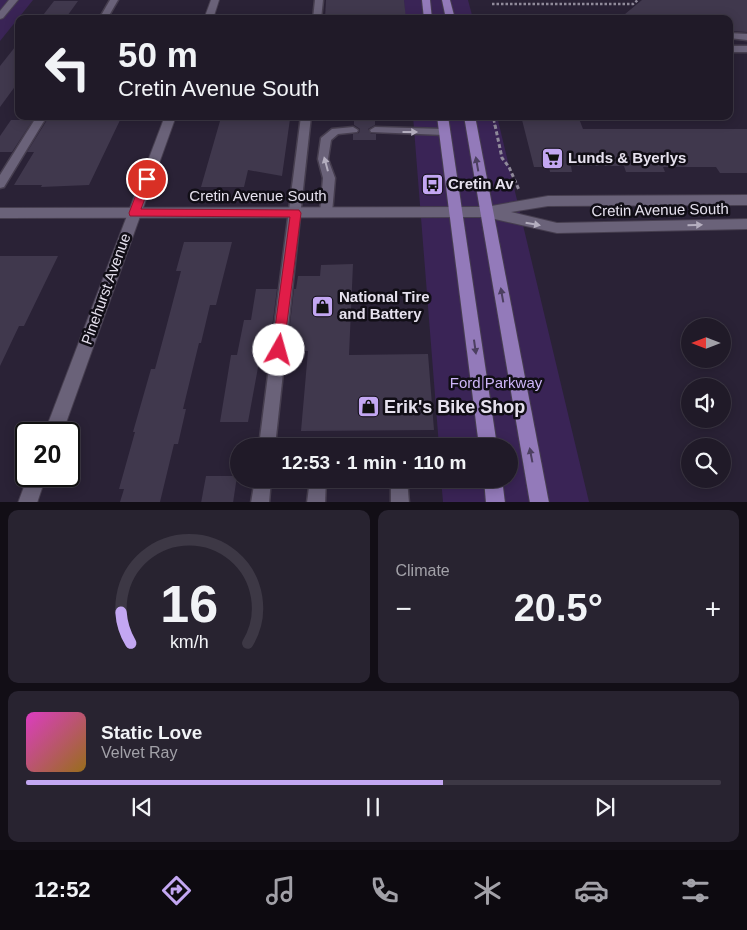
<!DOCTYPE html>
<meta charset="utf-8">
<style>
body{margin:0;font-family:Helvetica,sans-serif;background:#282330;color:#f1f3f6;height:100vh;display:flex;flex-direction:column;font-size:19px;white-space:nowrap}
*{box-sizing:border-box;margin:0}
p{font-size:16px;color:#a2a1a8}
.icon{flex:none;width:28px;height:28px;fill:none;stroke:currentColor;stroke-width:2;stroke-linecap:round;stroke-linejoin:round}
.map{position:relative;height:502px;overflow:hidden}
.side{display:flex;flex-direction:column;gap:8px;padding:8px;background:#120e16;flex:1}
.side>*{flex:none}
.guide{position:absolute;left:15px;top:15px;width:718px;height:105px;border-radius:10px;box-shadow:0 2px 12px #0003,0 0 0 1px #3d3845;background:#201a28;color:#f1f3f6;overflow:hidden}
.needle{width:32px;rotate:270deg}
.fabs{position:absolute;left:681px;top:318px;display:grid;gap:10px}
.fabs a{display:grid;place-items:center;width:50px;height:50px;border-radius:50%;background:#201a28;box-shadow:0 2px 12px #0003,0 0 0 1px #3d3845;font-size:25px}
.speed{position:absolute;left:15px;top:422px;display:flex;gap:10px;font-size:25px;font-weight:700;text-align:center}
.speed>*{display:grid;place-content:center;width:65px;height:65px;border-radius:50%;background:#201a28;box-shadow:0 2px 12px #0003,0 0 0 1px #3d3845;line-height:1}
.speed .limit{border:2px solid #111;border-radius:8px;background:#fff;color:#111}
.pin{position:absolute;display:grid;place-items:center;width:42px;height:42px;color:#fff;margin:-21px;border:2px solid #fff;border-radius:50%;box-shadow:0 1px 5px #0007}
.me{position:absolute;width:55px;margin:-28px;rotate:7deg;stroke-linejoin:round;filter:drop-shadow(0 0 4px #0008)}
.turn{display:flex;align-items:center;gap:18px;height:105px;padding:0 20px;font-size:22px}
.turn .icon{width:65px;height:65px;stroke-width:2.5}
.turn b{display:block;font-size:35px;line-height:42px}
.big{font-size:38px;font-weight:600;line-height:1.1}
.side .card{flex:1;display:flex;flex-direction:column;justify-content:center;gap:8px;min-width:0;padding:0 18px;border-radius:10px;background:#282330}
.side .dial{align-items:center;gap:0}
.dial svg{height:130px;overflow:visible;fill:none;stroke:#3d3845;stroke-width:7;stroke-linecap:round;text-anchor:middle}
.dial text{fill:#f1f3f6;stroke:none}
.song{display:flex;align-items:center;gap:15px}
.cover{width:60px;height:60px;border-radius:8px;background:linear-gradient(135deg,hsl(310 70% 55%),hsl(40 70% 35%))}
.played{height:5px;border-radius:2px;background:linear-gradient(90deg,#c3a7f2 60%,#3d3845 60%)}
.keys{display:flex;justify-content:space-around;direction:ltr}
.heat{display:flex;justify-content:space-between;align-items:center;font-size:28px;direction:ltr}
.side .tiles{flex:1;display:grid;gap:8px;grid-template-columns:1fr 1fr}
.card:last-child{grid-column:span 2}
.trip{position:absolute;left:230px;top:438px;width:288px;height:50px;border-radius:25px;background:#201a28;box-shadow:0 2px 12px #0003,0 0 0 1px #3d3845;font-weight:600;line-height:50px;text-align:center}
.tabs{display:flex;height:80px;justify-content:space-around;align-items:center;background:#0d0a10;color:#a2a1a8}
.tabs .icon{width:35px;height:35px}
.tabs .on{color:#c3a7f2}
.tabs b{font-size:22px;color:#f1f3f6}
.map>svg:first-child{display:block}
.green{fill:#3a2456}
.building{fill:#40384d}
.lines{fill:none;stroke-linecap:round;stroke-linejoin:round}
.service-casing{stroke:#463e4f;stroke-width:3}
.minor-casing{stroke:#463e4f;stroke-width:2}
.tertiary-casing{stroke:#463e4f;stroke-width:2}
.secondary-casing{stroke:#463e4f;stroke-width:2}
.primary-casing{stroke:#463e4f;stroke-width:2}
.path-far1{stroke:#908a9a;stroke-width:2.5;stroke-dasharray:2.5 2;stroke-linecap:butt}
.path{stroke:#908a9a;stroke-width:3;stroke-dasharray:4 2.5;stroke-linecap:butt}
.service{fill:#6a6279;fill-rule:evenodd}
.minor{fill:#6a6279;fill-rule:evenodd}
.tertiary{fill:#6a6279;fill-rule:evenodd}
.secondary{fill:#6a6279;fill-rule:evenodd}
.primary{fill:#937aba;fill-rule:evenodd}
.oneway{fill:#b4aebf}
.oneway2{fill:#4c3f60}
.route{fill:#e11d48;stroke:#92132f}
.labels{text-anchor:middle;stroke-width:5;stroke-linejoin:round;paint-order:stroke}
.poi-label{font-size:15px;font-weight:bold;fill:#e6e1ee;stroke:#110e16;text-anchor:start}
.street-label{font-size:15px;fill:#e6e1ee;stroke:#110e16}
.park-label{font-size:15px;fill:#cdb5f7;stroke:#110e16}
.near-poi-label{font-size:18px;font-weight:bold;fill:#e6e1ee;stroke:#110e16;text-anchor:start}
</style>
<div class="map">
<svg width="747" height="503" viewBox="0 0 747 503">
<rect width="100%" height="100%" fill="#2a2236"/>
<g class="green">
<path d="M0,0H33L0,41Z"/>
<path d="M404,0H468L473,19H405Z"/>
<path d="M413,116H497L589,502H443L441,479H509V446H439Z"/>
</g>
<g class="building">
<path d="M326,0H404L406,19H325Z"/>
<path d="M642,0H747V32L729,31V19H619Z"/>
<path d="M54,1H78L65,19H40Z"/>
<path d="M19,42V81L0,107V66Z"/>
<path d="M55,116H122L89,185L41,187L42,185H14L34,152H27L47,120H53Z"/>
<path d="M354,116H375V125L368,129L371,134H376V140H353V134L359,133L360,129L354,125Z"/>
<path d="M521,116H578L583,129H747V173H720L716,167H663L665,172H626L624,166H571L572,172H550L549,167H534Z"/>
<path d="M271,119H290L282,176L248,170L244,187H201L220,121Z"/>
<path d="M11,120H33L12,152H0V136Z"/>
<path d="M184,242H232L216,305H210L201,343H199L183,409H186L178,444H174L160,502H120L124,489H119L135,432H133L151,369H155L166,328L181,271H176Z"/>
<path d="M0,256H58L24,326H19L0,366Z"/>
<path d="M353,264L349,355L428,354L434,430L301,431L308,351H287L294,289H296L298,276H320L321,265Z"/>
<path d="M256,289H277L269,351H261L248,422H220L231,355H237L244,320H251Z"/>
<path d="M206,476H237L233,503H201Z"/>
</g>
<g class="lines">
<defs>
<g id="service">
<path d="M110,0H118L107,19H99Z"/>
<path d="M315,0H323L321,19H313Z"/>
<path d="M729,33L747,34V40L729,38Z"/>
<rect x="729" y="46" width="18" height="6"/>
<path d="M37,116H47L4,187L0,188V175Z"/>
<path d="M301,116H311L275,446H259Z"/>
<path d="M353,127L358,130L357,132L338,134L331,140L328,159L335,178L332,213L330,216H322L320,213L323,178L318,159L321,138L332,129Z"/>
<path d="M375,127L444,129L449,132L444,135L371,132L370,130Z"/>
<path d="M255,479H271L269,503H251Z"/>
<path d="M310,479H326L325,503H307Z"/>
<path d="M391,479H407L409,503H391Z"/>
</g>
<g id="minor">
<path d="M211,0H219L213,19H204Z"/>
<path d="M165,116H176L62,434H44Z"/>
<path d="M28,476H46L37,503H18Z"/>
</g>
<g id="tertiary">
<path d="M9,0H18L3,18L0,19V11Z"/>
<path d="M747,195V205L548,206L511,212L557,223L747,219V229L557,233L486,217L481,216L480,212L481,208L486,207L548,196Z"/>
</g>
<path id="secondary" d="M486,207L491,208L492,212L491,216L486,217L0,218V208Z"/>
<g id="primary">
<path d="M422,0H430L432,19H424Z"/>
<path d="M442,0H450L455,19H446Z"/>
<path d="M437,116H448L497,446H479Z"/>
<path d="M464,116H475L549,503H530Z"/>
<path d="M484,479H502L505,503H486Z"/>
</g>
</defs>
<use href="#service" class="service-casing"/>
<use href="#minor" class="minor-casing"/>
<use href="#tertiary" class="tertiary-casing"/>
<use href="#secondary" class="secondary-casing"/>
<use href="#primary" class="primary-casing"/>
<g class="path-far1">
<path d="M492,4H633L638,0"/>
<path d="M493,116L495,126"/>
</g>
<path class="path" d="M495,125L502,158L509,167L519,190"/>
<use href="#service" class="service"/>
<use href="#minor" class="minor"/>
<use href="#tertiary" class="tertiary"/>
<use href="#secondary" class="secondary"/>
<use href="#primary" class="primary"/>
</g>
<defs><path id="oneway-solid" d="M-6-.8H1V-3.2L6.5 0L1 3.2V.8H-6Z" transform="scale(1.25)"/></defs>
<g class="oneway">
<use href="#oneway-solid" transform="translate(410 132)"/>
<use href="#oneway-solid" transform="translate(326 164) rotate(-105)"/>
<use href="#oneway-solid" transform="translate(533 224) rotate(10)"/>
<use href="#oneway-solid" transform="translate(695 225) rotate(-1)"/>
</g>
<g class="oneway2">
<use href="#oneway-solid" transform="translate(477 164) rotate(-100)"/>
<use href="#oneway-solid" transform="translate(502 295) rotate(-100)"/>
<use href="#oneway-solid" transform="translate(475 347) rotate(82)"/>
<use href="#oneway-solid" transform="translate(531 455) rotate(-101)"/>
</g>
<path class="route" d="M147,175L152,179L141,209L299,210L301,213L283,354L279,356L274,354L272,350L290,217L130,216L129,213L142,179Z"/>
<defs>
<symbol id="supermarket-square" viewBox="-11 -11 22 22"><rect x="-9" y="-9" width="18" height="18" rx="4" fill="#c3a7f2" stroke="#110e16"/><path d="M-6-5.5h2.5l.6 2H6L4.5 2H-2.5L-4.4-4H-6ZM-1.5 3.2a1.3 1.3 0 1 0 .1 0ZM3 3.2a1.3 1.3 0 1 0 .1 0Z" fill="#111"/></symbol>
<symbol id="bus-square" viewBox="-11 -11 22 22"><rect x="-9" y="-9" width="18" height="18" rx="4" fill="#c3a7f2" stroke="#110e16"/><path d="M-5-6H5V4H4V6H2V4H-2V6H-4V4H-5ZM-3.5-4V0h7V-4ZM-3.5 1.2v1.5H-2V1.2ZM2 1.2v1.5H3.5V1.2Z" fill="#111"/></symbol>
<symbol id="shop-square" viewBox="-11 -11 22 22"><rect x="-9" y="-9" width="18" height="18" rx="4" fill="#c3a7f2" stroke="#110e16"/><path d="M-5-2.5h2.3a2.7 3.5 0 0 1 5.4 0H5L5.5 6h-11ZM-1.5-2.5h3a1.5 2.3 0 0 0-3 0Z" fill="#111"/></symbol>
</defs>
<g fill-rule="evenodd">
<use href="#supermarket-square" x="540" y="146" width="25" height="25"/>
<use href="#bus-square" x="420" y="172" width="25" height="25"/>
<use href="#shop-square" x="310" y="294" width="25" height="25"/>
<use href="#shop-square" x="356" y="394" width="25" height="25"/>
</g>
<g class="labels">
<g class="poi-label">
<text x="568" y="163">Lunds &amp; Byerlys</text>
<text x="448" y="189">Cretin Av</text>
<text x="339" y="302">National Tire<tspan x="339" dy="17">and Battery</tspan></text>
</g>
<g class="street-label">
<text x="258" y="201">Cretin Avenue South</text>
<text transform="translate(660 210) rotate(-1)" y="5">Cretin Avenue South</text>
<text transform="translate(106 289) rotate(-70)" y="5">Pinehurst Avenue</text>
</g>
<g class="park-label">
<text x="496" y="388">Ford Parkway</text>
</g>
<g class="near-poi-label">
<text x="384" y="413">Erik's Bike Shop</text>
</g>
</g>
</svg>
<div class="fabs">
<a><svg class="needle" viewBox="-14 -14 28 28"><path d="M0-13l5 13h-10z" fill="#e53935"/><path d="M0 13l5-13h-10z" fill="#a2a1a8"/></svg></a>
<a><svg class="icon" aria-label="sound" viewBox="0 0 24 24"><path d="M4 9h4l5-4v14l-5-4H4zM17 9q2 3 0 6"/></svg></a>
<a><svg class="icon" aria-label="search" viewBox="0 0 24 24"><circle cx="10" cy="10" r="6"/><path d="M15 15l6 6"/></svg></a>
</div>
<div class="speed"><div class="limit">20</div></div>
<div class="pin" style="left:147px;top:179px;background:#d93025"><svg class="icon" aria-label="arrive" viewBox="0 0 24 24"><path d="M6 21V4h12l-3 4 3 4H6"/></svg></div>
<svg class="me" style="left:279px;top:350px" viewBox="-20 -20 40 40"><circle r="19" fill="#fff"/><path d="M0-13L10 11 0 6-10 11z" fill="#e11d48"/></svg>
<div class="trip">12:53 · 1 min · 110 m</div>
<div class="guide">
<div class="turn"><svg class="icon" aria-label="left" viewBox="0 0 24 24"><path d="M17 20v-9H6M10 6l-5 5 5 5"/></svg><div><b>50 m</b>Cretin Avenue South</div></div>
</div>
</div>
<section class="side">
<div class="tiles">
<div class="card dial"><svg viewBox="0 0 100 80">
<path d="M14 69A42 42 0 1 1 86 69"/>
<path d="M14 69A42 42 0 0 1 8 50" stroke="#c3a7f2"/>
<text x="50" y="56" font-size="32" font-weight="700">16</text>
<text x="50" y="72" font-size="11">km/h</text>
</svg></div>
<div class="card"><p>Climate</p>
<div class="heat"><a>−</a><b class="big">20.5°</b><a>+</a></div>
</div>
<div class="card">
<div class="song"><i class="cover"></i><div><b>Static Love</b><p>Velvet Ray</p></div></div>
<div class="played"></div>
<div class="keys"><svg class="icon" aria-label="previous" viewBox="0 0 24 24"><path d="M18 5L8 12l10 7zM5 5v14"/></svg><svg class="icon" aria-label="pause" viewBox="0 0 24 24"><path d="M8 5v14M16 5v14"/></svg><svg class="icon" aria-label="next" viewBox="0 0 24 24"><path d="M6 5l10 7-10 7zM19 5v14"/></svg></div>
</div>
</div>
</section>
<nav class="tabs">
<b>12:52</b>
<svg class="icon on" aria-label="directions" viewBox="0 0 24 24"><path d="M12 3l9 9-9 9-9-9zM9 14v-3h6M13 9l2 2-2 2"/></svg>
<svg class="icon" aria-label="music" viewBox="0 0 24 24"><path d="M9 18V5l10-2v13"/><circle cx="6" cy="18" r="3"/><circle cx="16" cy="16" r="3"/></svg>
<svg class="icon" aria-label="phone" viewBox="0 0 24 24"><path d="M5 4h4l2 5-3 2q2 4 5 5l2-3 5 2v4C11 20 4 13 5 4z"/></svg>
<svg class="icon" aria-label="climate" viewBox="0 0 24 24"><path d="M12 3v18M4 7l16 10M4 17L20 7"/></svg>
<svg class="icon" aria-label="car" viewBox="0 0 24 24"><path d="M5 17H2v-5l4-1 3-4h7l3 4 3 1v5h-3M9 17h6M6 11h13"/><circle cx="7" cy="17" r="2"/><circle cx="17" cy="17" r="2"/></svg>
<svg class="icon" aria-label="filters" viewBox="0 0 24 24"><path d="M4 7h16M4 17h16"/><circle cx="9" cy="7" r="2"/><circle cx="15" cy="17" r="2"/></svg>
</nav>
